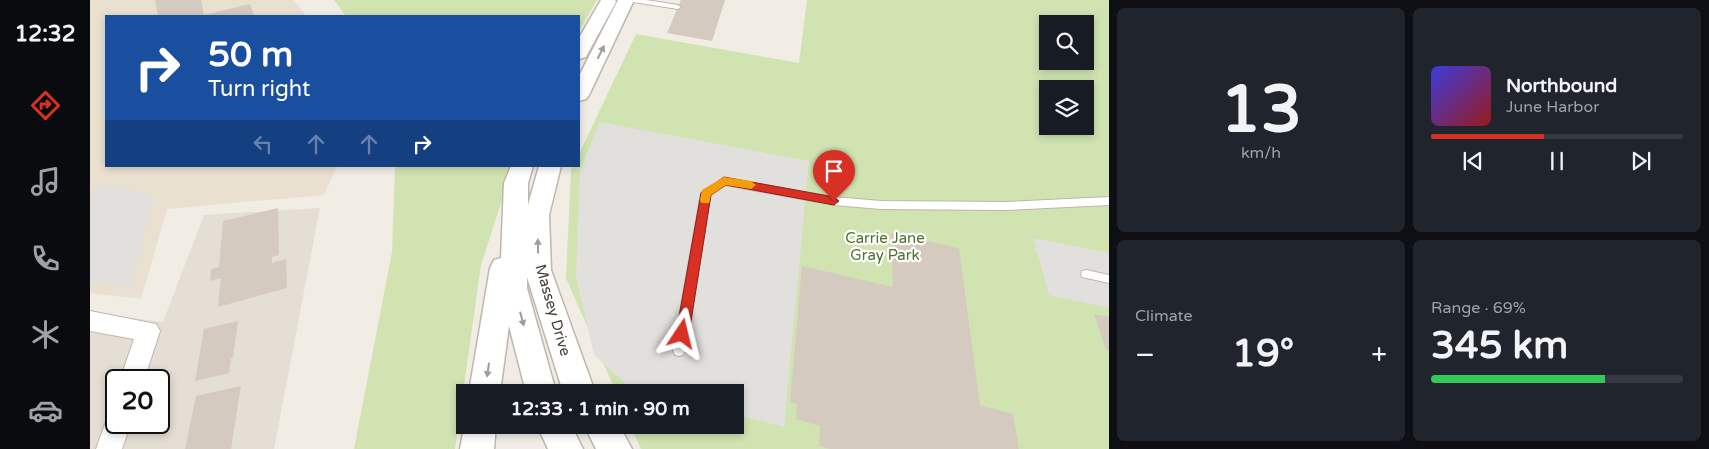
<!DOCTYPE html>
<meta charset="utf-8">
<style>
body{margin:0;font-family:"Varela Round",sans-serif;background:#20242c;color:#f1f3f6;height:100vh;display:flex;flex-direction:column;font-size:19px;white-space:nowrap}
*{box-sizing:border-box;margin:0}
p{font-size:16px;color:#9ea1a6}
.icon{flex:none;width:28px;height:28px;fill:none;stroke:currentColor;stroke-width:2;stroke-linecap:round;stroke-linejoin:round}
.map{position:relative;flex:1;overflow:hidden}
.panel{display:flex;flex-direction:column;gap:8px;padding:8px;background:#0d0f14;width:600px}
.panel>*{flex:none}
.guide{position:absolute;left:15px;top:15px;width:475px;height:152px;border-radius:0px;box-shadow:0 2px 8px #0003;background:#1a4fa0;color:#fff;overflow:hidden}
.tools{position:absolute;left:949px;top:15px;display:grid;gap:10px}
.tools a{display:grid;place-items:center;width:55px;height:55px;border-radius:0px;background:#171b24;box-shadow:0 2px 8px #0003;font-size:25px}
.speed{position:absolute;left:15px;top:369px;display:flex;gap:10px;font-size:25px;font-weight:700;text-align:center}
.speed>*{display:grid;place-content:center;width:65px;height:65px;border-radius:50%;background:#171b24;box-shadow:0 2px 8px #0003;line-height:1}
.speed .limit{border:2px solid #111;border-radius:8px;background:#fff;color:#111}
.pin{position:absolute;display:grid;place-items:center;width:42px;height:42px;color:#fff;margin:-51px -21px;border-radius:50% 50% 50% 0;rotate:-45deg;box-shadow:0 0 5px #0007}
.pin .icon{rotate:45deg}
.me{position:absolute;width:55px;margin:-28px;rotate:10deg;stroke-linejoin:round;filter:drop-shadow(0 0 4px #0008)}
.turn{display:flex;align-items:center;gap:18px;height:105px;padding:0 20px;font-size:22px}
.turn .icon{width:65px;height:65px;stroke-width:2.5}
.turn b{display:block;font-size:35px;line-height:42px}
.lanes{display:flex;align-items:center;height:48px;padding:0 20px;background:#0003;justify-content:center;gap:25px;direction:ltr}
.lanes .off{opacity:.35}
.big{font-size:38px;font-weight:700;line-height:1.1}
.panel .card{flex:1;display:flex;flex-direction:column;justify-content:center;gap:8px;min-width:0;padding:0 18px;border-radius:8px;background:#20242c}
.panel .dial{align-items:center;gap:0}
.dial b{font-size:65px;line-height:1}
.song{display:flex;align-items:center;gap:15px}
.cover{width:60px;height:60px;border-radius:8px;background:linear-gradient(135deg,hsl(240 70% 55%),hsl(0 70% 35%))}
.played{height:5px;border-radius:2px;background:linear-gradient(90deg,#d93025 45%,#363941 45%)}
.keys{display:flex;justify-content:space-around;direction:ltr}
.heat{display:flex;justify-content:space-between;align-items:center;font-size:28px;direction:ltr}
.charge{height:8px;border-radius:4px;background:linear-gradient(90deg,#34c759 69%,#363941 0)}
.panel .tiles{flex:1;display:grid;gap:8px;grid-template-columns:repeat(2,1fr)}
.trip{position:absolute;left:366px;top:384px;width:288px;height:50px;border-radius:0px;background:#171b24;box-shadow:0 2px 8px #0003;font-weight:700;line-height:50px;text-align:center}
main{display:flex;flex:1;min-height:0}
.menu{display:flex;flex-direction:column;width:90px;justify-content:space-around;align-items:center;background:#090b0e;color:#9ea1a6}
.menu .icon{width:35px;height:35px}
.menu .current{color:#d93025}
.menu b{font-size:22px;color:#f1f3f6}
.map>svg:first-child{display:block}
.residential{fill:#e5ded4;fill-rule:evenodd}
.education{fill:#e9e0d0}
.green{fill:#d1e3b1;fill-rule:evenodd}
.parking{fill:#e2e0dd}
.building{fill:#d5cabf}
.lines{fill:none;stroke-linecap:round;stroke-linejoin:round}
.service-casing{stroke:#bfb6ac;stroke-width:2}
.minor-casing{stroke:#bfb6ac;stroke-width:2}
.tertiary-casing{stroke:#bfb6ac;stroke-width:3}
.service{fill:#fff;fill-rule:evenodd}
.minor{fill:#fff;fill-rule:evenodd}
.tertiary{fill:#fff;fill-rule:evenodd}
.oneway{fill:#a19e9a}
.route{fill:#d93025;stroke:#8d1f18}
.slow{fill:#f59e0b}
.labels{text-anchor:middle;stroke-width:4.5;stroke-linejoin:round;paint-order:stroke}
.park-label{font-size:15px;fill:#4c702d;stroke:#fff}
.street-label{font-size:15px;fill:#433d35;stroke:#fff}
</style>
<main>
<nav class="menu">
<b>12:32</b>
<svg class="icon current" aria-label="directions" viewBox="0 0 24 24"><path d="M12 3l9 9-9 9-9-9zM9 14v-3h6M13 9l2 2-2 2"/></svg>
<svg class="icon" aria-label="music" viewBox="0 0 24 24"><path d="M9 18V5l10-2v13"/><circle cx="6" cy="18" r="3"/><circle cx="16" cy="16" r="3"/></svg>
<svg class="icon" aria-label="phone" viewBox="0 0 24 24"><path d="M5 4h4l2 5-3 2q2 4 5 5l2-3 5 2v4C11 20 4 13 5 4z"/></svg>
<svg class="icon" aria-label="climate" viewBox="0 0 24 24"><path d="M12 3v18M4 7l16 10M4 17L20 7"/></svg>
<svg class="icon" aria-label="car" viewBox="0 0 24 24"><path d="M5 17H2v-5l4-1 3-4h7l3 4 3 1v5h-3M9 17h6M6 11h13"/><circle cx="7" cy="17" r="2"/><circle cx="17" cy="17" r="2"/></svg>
</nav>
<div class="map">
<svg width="1019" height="449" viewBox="0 0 1019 449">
<rect width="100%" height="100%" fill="#f1ede5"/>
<path class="residential" d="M230,208L184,449H0V313L73,322L114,215ZM26,380H69V422H26Z"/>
<path class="education" d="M0,0H204L216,16H16V166H247L234,195L77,209L51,299L0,293Z"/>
<g class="green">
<path d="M244,0H507L489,31V16H256Z"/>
<path d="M717,0H1019V449H551L540,425H645V392H526L476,278L481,170L483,166H489V154L546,34L709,63ZM958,24H995V61H958ZM958,89H995V126H958Z"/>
<path d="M305,166H423L391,265L365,449H264L302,252Z"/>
</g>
<g class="parking">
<path d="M510,122L719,161L694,427L645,414V392H560L541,388L504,355L486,277L490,171Z"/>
<path d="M20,184L65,197L40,287L0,282V190Z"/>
<path d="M943,238L1019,253V308L959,295Z"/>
</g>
<g class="building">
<path d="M65,0H111L114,15L160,4L164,16H68Z"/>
<path d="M591,0H635L622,41L577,33Z"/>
<path d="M188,208L189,255L182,257V263L196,259L197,288L128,307L131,278L120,281L121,269L129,267L133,221Z"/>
<path d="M801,233L869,248L890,405L923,414L929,449H740L729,446L730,426L706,419L707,404L700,402L712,266L803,287Z"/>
<path d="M1004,314L1019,317V351L1016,350Z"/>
<path d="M148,321L143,358H141L139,373L105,381L114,329Z"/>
<path d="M151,386L141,449H95L106,396Z"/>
</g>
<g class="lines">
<defs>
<g id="service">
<path d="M540,0H556L588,5L591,7L588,9L543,2Z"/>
<path d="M634,178L744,197L791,201L916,202L1019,197V205L916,210L791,209L744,205L635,185L620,195L595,351L593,355L589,356L585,355L583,351L611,193L613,191Z"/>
<path d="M996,270L1019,275V283L992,277L991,274L992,271Z"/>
</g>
<g id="minor">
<path d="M0,311L66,324L70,331L54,380H30L44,339L0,331Z"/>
<path d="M26,410V422H41L32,449H6L19,413Z"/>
</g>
<g id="tertiary">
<path d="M511,0H525L526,2L498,53L496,57L489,59V38Z"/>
<path d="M528,0H544L499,95L496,99L489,101V76Z"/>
<path d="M421,166H443L438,183V205L449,166H471L459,215L461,270L505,392H473L437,277V288L466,392H436L419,326L410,392H379L400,268L404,260L411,258L414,183Z"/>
<path d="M375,422V425H406L404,449H370Z"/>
<path d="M447,425H481L493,449H458Z"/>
<path d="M494,425H529L542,449H506Z"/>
</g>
</defs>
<use href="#service" class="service-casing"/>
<use href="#minor" class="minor-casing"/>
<use href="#tertiary" class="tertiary-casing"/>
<use href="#service" class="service"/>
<use href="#minor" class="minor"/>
<use href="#tertiary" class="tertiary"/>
</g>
<defs><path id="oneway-solid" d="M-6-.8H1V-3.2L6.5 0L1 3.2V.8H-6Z" transform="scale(1.25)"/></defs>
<g class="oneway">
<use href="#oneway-solid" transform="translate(511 52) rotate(-63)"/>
<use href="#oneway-solid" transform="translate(448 246) rotate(-91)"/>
<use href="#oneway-solid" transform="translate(432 319) rotate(75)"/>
<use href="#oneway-solid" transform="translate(398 370) rotate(98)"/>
</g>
<path class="route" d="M634,177L744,197L749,201L744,205L636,185L621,195L599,334L597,338L592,340L588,338L586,334L611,193Z"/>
<path class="slow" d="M634,177L661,181L666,185L661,189L636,185L621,195L619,203H611L610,200L612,190Z"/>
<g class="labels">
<g class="park-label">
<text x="795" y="243">Carrie Jane<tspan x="795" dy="17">Gray Park</tspan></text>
</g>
<g class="street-label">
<text transform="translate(463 310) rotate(74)" y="5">Massey Drive</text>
</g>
</g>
</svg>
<div class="tools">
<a><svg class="icon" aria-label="search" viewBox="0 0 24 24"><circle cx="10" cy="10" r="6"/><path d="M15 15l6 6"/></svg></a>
<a><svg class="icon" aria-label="layers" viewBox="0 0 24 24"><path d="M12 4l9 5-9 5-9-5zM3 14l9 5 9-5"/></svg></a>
</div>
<div class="speed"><div class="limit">20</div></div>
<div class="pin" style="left:744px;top:201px;background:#d93025"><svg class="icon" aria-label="arrive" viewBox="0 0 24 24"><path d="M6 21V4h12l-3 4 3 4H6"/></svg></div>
<svg class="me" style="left:592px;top:334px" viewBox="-20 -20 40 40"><path d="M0-17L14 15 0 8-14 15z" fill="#d93025" stroke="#fff" stroke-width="4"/></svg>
<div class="trip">12:33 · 1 min · 90 m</div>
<div class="guide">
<div class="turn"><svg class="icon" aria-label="right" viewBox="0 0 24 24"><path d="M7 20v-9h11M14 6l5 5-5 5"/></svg><div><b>50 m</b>Turn right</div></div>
<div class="lanes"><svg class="icon off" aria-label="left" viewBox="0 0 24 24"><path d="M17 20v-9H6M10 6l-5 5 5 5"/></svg><svg class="icon off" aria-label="ahead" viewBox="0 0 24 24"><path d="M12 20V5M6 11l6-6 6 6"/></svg><svg class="icon off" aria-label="ahead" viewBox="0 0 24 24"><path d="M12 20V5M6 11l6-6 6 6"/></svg><svg class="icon" aria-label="right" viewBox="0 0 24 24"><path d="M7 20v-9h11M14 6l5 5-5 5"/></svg></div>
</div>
</div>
<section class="panel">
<div class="tiles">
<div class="card dial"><b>13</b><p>km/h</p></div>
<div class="card">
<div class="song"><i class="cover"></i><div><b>Northbound</b><p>June Harbor</p></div></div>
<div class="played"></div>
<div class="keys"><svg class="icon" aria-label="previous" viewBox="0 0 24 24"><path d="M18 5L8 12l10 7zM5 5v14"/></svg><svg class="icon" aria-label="pause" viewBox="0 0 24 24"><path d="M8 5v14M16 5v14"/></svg><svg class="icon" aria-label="next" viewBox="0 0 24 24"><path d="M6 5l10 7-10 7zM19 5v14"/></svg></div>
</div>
<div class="card"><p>Climate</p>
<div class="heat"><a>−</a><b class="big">19°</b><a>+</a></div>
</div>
<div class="card"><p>Range · 69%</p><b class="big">345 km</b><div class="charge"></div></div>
</div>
</section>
</main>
